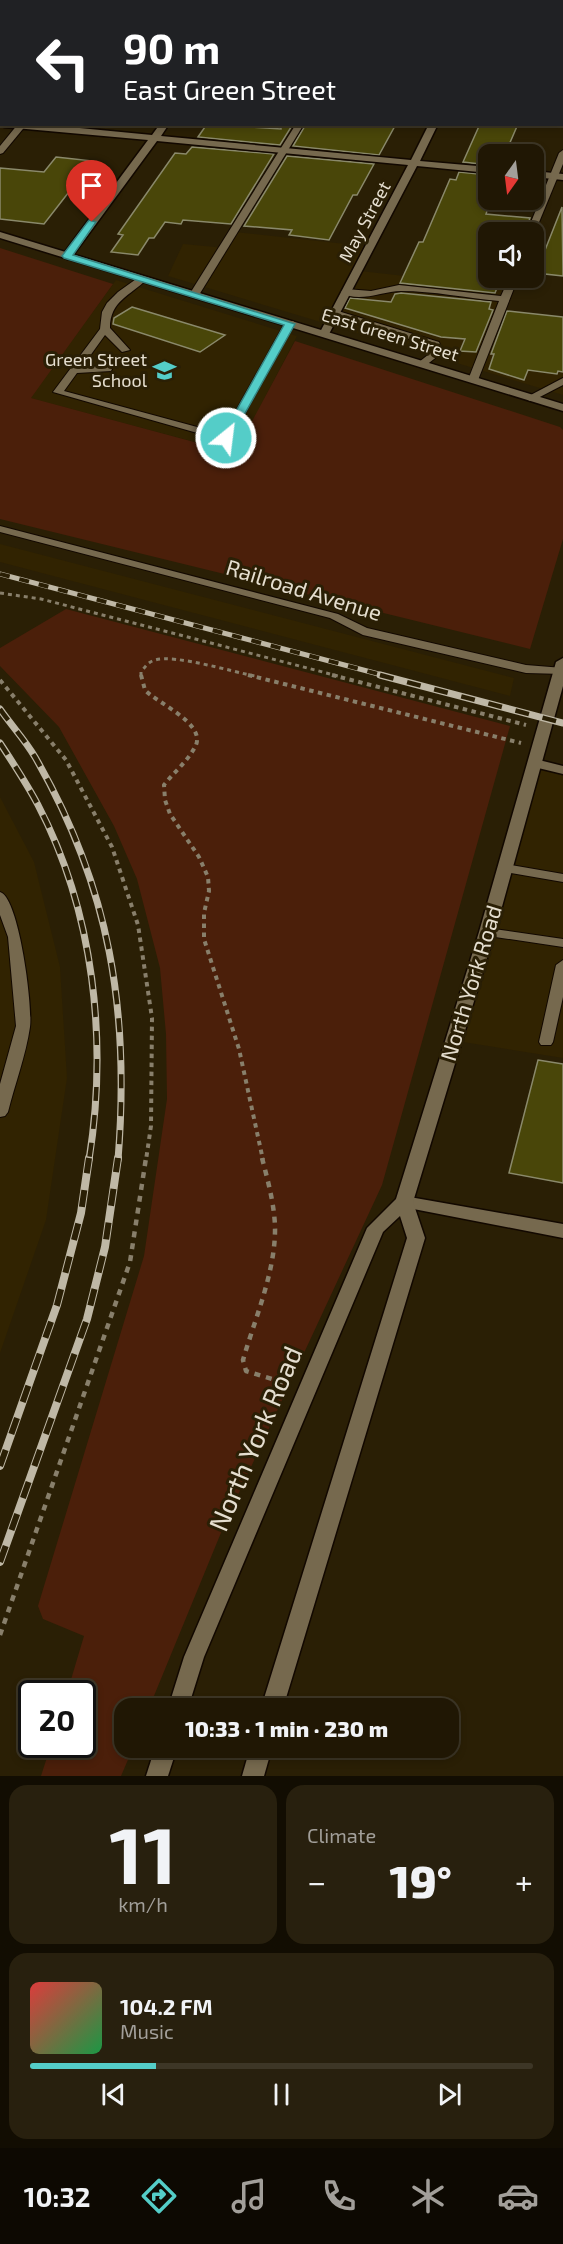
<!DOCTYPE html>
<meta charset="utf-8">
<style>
body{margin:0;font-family:"Exo 2",sans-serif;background:#28200e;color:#f1f3f6;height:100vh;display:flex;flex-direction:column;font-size:22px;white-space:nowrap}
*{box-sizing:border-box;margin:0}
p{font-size:20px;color:#a29f9a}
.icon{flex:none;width:33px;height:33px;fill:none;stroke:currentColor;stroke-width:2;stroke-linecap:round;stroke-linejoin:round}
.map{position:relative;height:1776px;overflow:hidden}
.drawer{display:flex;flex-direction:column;gap:9px;padding:9px;background:#120d02;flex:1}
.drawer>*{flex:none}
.hud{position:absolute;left:0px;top:0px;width:564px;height:126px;box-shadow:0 3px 9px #0003,0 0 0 2px #3d3626;background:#202124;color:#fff;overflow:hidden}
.needle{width:39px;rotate:194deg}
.controls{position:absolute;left:478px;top:144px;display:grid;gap:12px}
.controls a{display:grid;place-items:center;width:66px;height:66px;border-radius:12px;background:#201704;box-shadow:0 3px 9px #0003,0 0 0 2px #3d3626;font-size:30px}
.speed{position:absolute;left:18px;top:1680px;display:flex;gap:12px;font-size:30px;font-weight:700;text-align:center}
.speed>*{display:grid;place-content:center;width:78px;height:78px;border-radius:50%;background:#201704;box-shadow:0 3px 9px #0003,0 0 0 2px #3d3626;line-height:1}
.speed .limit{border:3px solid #111;border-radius:9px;background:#fff;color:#111}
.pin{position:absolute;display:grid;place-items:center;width:51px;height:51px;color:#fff;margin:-62px -26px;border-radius:50% 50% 50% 0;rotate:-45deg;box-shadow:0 0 6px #0007}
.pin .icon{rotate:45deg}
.me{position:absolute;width:66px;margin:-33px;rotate:29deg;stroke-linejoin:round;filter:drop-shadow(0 0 4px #0008)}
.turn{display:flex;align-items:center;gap:21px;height:126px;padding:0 24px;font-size:27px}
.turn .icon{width:78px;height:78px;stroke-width:2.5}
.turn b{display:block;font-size:42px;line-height:51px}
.big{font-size:45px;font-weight:800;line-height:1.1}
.drawer .tile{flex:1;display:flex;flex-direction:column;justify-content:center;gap:9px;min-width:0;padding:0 21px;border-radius:18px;background:#28200e}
.drawer .dial{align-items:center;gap:0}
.dial b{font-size:78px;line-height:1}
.song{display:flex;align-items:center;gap:18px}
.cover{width:72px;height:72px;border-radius:9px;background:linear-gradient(135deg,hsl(0 70% 55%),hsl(140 70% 35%))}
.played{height:6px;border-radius:3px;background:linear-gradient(90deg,#54cdc8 25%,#3d3626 25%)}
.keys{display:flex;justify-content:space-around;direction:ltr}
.heat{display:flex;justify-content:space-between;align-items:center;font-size:33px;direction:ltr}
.drawer .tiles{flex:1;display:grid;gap:9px;grid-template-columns:1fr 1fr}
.tile:last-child{grid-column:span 2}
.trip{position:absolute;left:114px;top:1698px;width:345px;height:60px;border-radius:18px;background:#201704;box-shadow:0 3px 9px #0003,0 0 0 2px #3d3626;font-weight:800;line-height:60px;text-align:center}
.tab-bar{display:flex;height:96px;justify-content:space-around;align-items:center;background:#0d0902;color:#a29f9a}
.tab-bar .icon{width:42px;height:42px}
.tab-bar .current{color:#54cdc8}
.tab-bar b{font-size:27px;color:#f1f3f6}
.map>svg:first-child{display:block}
.built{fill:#312301}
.green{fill:#4b1f0a}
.building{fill:#494609;stroke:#8a896b;stroke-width:1.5}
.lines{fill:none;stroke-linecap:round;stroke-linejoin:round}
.service-casing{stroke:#120800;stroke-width:2}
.minor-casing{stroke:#120800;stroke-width:3}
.tertiary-casing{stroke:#120800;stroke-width:3}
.secondary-casing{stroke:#120800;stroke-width:3}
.path-far2{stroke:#887f6b;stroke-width:3;stroke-dasharray:4 4;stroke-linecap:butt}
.path-far1{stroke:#887f6b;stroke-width:4;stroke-dasharray:4.5 4.5;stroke-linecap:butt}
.path{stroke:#887f6b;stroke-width:4.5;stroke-dasharray:6 6;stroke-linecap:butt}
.service{fill:#76694e;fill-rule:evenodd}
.minor{fill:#76694e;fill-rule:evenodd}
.tertiary{fill:#76694e;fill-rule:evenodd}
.secondary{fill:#76694e;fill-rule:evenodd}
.rail-far2-casing{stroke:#bfb8a6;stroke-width:5}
.rail-far1-casing{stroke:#bfb8a6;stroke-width:7}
.rail-casing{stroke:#bfb8a6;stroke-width:8}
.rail-far2{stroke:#2a1f05;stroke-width:4;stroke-dasharray:10;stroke-linecap:butt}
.rail-far1{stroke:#2a1f05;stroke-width:4.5;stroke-dasharray:14;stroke-linecap:butt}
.rail{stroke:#2a1f05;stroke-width:6;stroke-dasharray:17;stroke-linecap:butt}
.route{fill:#54cdc8;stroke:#378582;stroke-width:1.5}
.labels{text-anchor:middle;stroke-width:6;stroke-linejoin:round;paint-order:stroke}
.far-street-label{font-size:18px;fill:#e5decf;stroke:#2a1f05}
.far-poi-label{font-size:18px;fill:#e5decf;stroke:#2a1f05;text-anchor:end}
.street-label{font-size:22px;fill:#e5decf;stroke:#2a1f05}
.near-street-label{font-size:27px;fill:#e5decf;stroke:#2a1f05}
</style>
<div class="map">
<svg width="563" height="1776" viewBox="0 0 563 1776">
<rect width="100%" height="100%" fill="#2a1f05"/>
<g class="built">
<path d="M235,232L373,247L360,271L512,288L496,331L563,338V395L168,276L183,244L225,248Z"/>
<path d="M116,280L297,336L236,453L30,398Z"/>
<path d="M0,544L514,678L510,696L0,562Z"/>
<path d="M538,767L563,773V1058L463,1042Z"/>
<path d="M0,797L34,862L60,967L67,1078L46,1220L0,1353Z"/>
</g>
<g class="green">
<path d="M0,248L113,284L31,398L235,453L295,341L560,427L563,430V539L530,649L0,519Z"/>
<path d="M66,609L510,726L382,1185L225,1523L149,1708H124V1748H133L121,1776H41L51,1745L82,1744V1694L67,1693L84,1636L43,1619L38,1606L144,1256L167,1099L166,1034L160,968L137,879L114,826L59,727L0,666V648Z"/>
</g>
<g class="building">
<path d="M207,124L281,129V124H293L280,145L198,137Z"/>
<path d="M306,124H396L379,155L293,146Z"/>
<path d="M480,124H518L505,154H489V165L463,162Z"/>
<path d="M192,147L274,154L231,224L183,220L181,224L165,222L154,238H149L138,255L111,252L123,235L118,234L175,153L186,154Z"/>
<path d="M287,156L374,164L357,195H353L329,240L289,235L292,230L244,226Z"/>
<path d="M56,157L93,161L44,224L0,219V168L44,172Z"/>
<path d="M459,172L489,175V205L486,214L530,218L525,232H489V278H501L495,293L400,283L419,242H423L450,179L456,180Z"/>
<path d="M562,207L563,276L536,273Z"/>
<path d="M401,293L491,302L489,309L493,310L476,352L460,351L465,339L441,337L345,308L350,298L391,302L395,294Z"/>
<path d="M132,307L225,335L200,352L113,324L114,318Z"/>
<path d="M507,311L563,317V372L558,371L557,374L528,370L524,380L489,369L494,354H491Z"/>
<path d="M538,1060L563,1064V1183L509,1173Z"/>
</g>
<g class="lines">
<defs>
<g id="service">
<path d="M375,0H383L375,2Z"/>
<path d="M18,124H27L3,153L0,154V146Z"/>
<path d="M296,124H304L199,295L191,297L189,295Z"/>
<path d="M563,150V164L535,232L534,234L527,232L559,153Z"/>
<path d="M139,277L147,279C130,296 110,301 110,328L130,350L122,352L105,335L82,367L107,366L112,369L111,371L77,373L64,391L223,434L285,323L293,321L295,323L230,440H222L53,392L100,329L102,312L107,303L118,292Z"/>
<path d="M509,278H518L478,380L473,383L468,380L499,301C467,298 433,291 401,291C382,291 358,304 341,292L346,289L371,291L399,285L501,296Z"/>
<path d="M332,311H338L439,342L443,352L425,366H419V362L433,351L432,346L332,315Z"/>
<path d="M563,378V385L534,400L530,401L525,398Z"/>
<path d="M0,526L338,614L367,628L526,665L563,668V674L526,673L363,635L330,618L0,532Z"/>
<path d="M505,864L563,874V882L500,871L498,868Z"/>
<path d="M0,892C19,897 33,1007 30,1027C26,1055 15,1084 8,1112L5,1116L0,1117V1084L16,1026L8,937L0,915Z"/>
<path d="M487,928L563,939V947L482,935L480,932Z"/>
<path d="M563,960V997L553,1042L551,1045H541L539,1042L556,965Z"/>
</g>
<g id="minor">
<path d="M251,0H259L250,2Z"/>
<rect x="495" y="0" width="8" height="2"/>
<path d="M522,0H546L548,2H523Z"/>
<path d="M559,1H563V5L562,2Z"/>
<path d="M2,122V124H38L152,135L160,124H169L161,136L411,160L429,124H438L420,161L489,167V173L417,166L329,334L324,337L319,334L408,165L157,141L71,258L67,259L62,256L148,140L4,127L0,125Z"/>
<path d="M534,171L563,174V180L534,177Z"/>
<path d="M535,759L563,766V774L530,766L528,763L530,760Z"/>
<path d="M404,1196L563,1224V1238L398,1206L395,1202L398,1198Z"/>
</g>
<path id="tertiary" d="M0,232L563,404V411L0,238Z"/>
<g id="secondary">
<path d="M563,658V686L495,932L413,1202L425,1238L283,1708H261L407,1238L400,1216L383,1232L204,1657L188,1708H168L184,1657L367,1228L396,1199L479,932L556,662Z"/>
<path d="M155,1748H177L168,1776H146Z"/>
<path d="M250,1748H272L264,1776H242Z"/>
</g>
</defs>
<use href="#service" class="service-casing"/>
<use href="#minor" class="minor-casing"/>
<use href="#tertiary" class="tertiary-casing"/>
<use href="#secondary" class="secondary-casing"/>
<g class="path-far2">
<path d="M0,593L41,599L338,676"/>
<path d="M141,676V672C145,667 148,662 155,660C175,654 233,672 255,676"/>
</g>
<g class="path-far1">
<path d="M141,675L145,690C157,703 205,723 196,745C189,760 174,772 164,785L165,800L170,814L199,857L208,877L209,891L204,913V939L239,1049L263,1160"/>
<path d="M248,675L521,743"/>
<path d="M332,675L526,725"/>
<path d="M0,680L66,760L112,847L138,925L152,1018L151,1126L146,1160"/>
</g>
<g class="path">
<path d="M262,1158C268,1181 274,1203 275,1226C276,1271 255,1318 243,1360L246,1371L288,1384"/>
<path d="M0,1635L130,1262L146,1158"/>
</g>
<use href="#service" class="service"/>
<use href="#minor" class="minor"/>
<use href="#tertiary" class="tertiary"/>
<use href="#secondary" class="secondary"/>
<defs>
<path id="rail-far2" d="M0,574L386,676"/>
<g id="rail-far1">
<path d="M380,675L563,723"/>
<path d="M0,709C11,725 25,740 35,757C110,887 130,1011 118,1160"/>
<path d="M0,743C13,763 27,784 38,805C94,912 108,1041 89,1160"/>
</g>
<g id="rail">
<path d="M0,1466L57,1305L81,1213L89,1158"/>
<path d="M0,1562L87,1319L105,1247L118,1158"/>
</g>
</defs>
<use href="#rail-far2" class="rail-far2-casing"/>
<use href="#rail-far1" class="rail-far1-casing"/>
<use href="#rail" class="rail-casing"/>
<use href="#rail-far2" class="rail-far2"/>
<use href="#rail-far1" class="rail-far1"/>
<use href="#rail" class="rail"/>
</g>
<path class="route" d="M89,220L96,222L73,255L295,324L230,440L221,438L284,325L64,258L62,256Z"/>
<defs>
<symbol id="school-bare" viewBox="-9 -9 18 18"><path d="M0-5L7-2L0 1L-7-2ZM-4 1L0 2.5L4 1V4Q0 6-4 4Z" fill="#54cdc8" stroke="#2a1f05" stroke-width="2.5" paint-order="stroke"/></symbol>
</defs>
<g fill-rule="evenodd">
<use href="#school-bare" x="148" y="354" width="33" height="33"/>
</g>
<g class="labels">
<g class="far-street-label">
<text transform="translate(365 222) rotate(-62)" y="6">May Street</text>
<text transform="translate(390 335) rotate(17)" y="6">East Green Street</text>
</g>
<g class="far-poi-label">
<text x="147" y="366">Green Street<tspan x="147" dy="21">School</tspan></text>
</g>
<g class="street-label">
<text transform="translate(304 590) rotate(17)" y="8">Railroad Avenue</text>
<text transform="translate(471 983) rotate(-73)" y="8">North York Road</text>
</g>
<g class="near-street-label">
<text transform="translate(256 1439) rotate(-67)" y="9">North York Road</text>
</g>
</g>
</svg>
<div class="controls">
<a><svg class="needle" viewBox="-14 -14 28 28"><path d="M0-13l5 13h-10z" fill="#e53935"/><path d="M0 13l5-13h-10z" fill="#a29f9a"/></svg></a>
<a><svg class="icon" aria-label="sound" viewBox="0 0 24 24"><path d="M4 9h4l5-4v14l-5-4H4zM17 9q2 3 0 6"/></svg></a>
</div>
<div class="speed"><div class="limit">20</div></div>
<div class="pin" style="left:92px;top:222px;background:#d93025"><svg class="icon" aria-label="arrive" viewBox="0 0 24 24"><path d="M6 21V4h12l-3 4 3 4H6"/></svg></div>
<svg class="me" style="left:226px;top:438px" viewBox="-20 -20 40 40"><circle r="17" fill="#54cdc8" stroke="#fff" stroke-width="3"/><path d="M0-11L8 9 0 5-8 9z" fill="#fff"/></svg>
<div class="trip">10:33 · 1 min · 230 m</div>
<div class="hud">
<div class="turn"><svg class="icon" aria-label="left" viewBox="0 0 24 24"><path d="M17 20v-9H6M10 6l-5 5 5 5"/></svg><div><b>90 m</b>East Green Street</div></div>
</div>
</div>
<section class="drawer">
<div class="tiles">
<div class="tile dial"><b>11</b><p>km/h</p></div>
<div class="tile"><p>Climate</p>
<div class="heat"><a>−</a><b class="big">19°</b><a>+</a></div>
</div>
<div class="tile">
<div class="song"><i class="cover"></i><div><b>104.2 FM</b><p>Music</p></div></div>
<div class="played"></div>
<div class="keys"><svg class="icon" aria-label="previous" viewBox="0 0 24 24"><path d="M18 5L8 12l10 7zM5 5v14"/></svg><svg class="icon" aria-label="pause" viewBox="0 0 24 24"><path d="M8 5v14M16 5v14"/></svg><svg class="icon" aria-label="next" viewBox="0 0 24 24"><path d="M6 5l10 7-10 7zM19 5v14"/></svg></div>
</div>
</div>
</section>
<nav class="tab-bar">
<b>10:32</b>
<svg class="icon current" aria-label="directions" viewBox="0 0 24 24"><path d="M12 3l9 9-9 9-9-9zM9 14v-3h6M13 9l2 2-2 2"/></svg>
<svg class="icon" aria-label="music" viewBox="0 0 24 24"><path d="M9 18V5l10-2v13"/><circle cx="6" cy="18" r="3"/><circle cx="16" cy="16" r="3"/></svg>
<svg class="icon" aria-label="phone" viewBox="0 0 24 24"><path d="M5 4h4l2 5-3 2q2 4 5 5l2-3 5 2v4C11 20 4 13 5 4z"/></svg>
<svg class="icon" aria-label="climate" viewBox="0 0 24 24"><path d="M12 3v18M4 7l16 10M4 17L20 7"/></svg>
<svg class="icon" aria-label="car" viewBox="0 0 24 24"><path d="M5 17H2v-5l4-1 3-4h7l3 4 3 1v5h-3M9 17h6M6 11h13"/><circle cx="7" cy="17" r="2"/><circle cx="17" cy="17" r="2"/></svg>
</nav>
